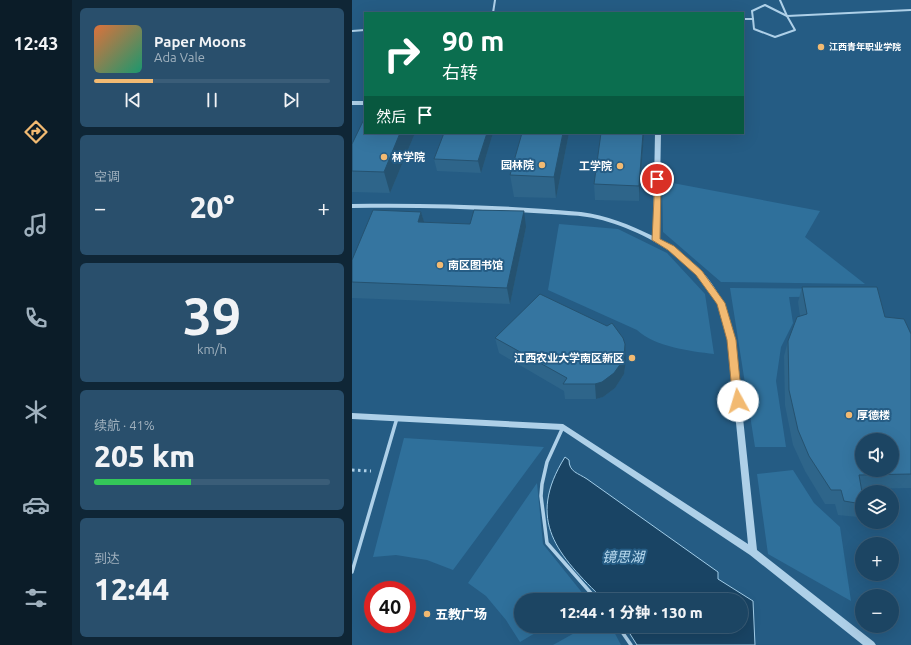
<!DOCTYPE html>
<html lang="zh">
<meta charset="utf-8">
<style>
body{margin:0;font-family:Ubuntu,"Noto Sans SC",sans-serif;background:#294f6c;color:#f1f3f6;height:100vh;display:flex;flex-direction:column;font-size:15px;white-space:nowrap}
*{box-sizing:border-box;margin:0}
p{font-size:13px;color:#a0b1be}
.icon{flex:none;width:22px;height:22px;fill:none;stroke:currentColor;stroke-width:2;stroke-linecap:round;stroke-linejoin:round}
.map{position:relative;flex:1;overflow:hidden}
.side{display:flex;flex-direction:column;gap:8px;padding:8px;background:#0f2636;width:280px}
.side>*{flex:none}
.hud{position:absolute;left:12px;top:12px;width:380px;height:122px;border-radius:0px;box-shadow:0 4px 16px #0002,0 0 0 1px #3a5d78;background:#0b6e4f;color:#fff;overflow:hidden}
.buttons{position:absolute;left:503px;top:433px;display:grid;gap:8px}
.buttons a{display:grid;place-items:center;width:44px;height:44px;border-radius:50%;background:#1c4563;box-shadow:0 4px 16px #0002,0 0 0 1px #3a5d78;font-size:20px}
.speed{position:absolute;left:12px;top:581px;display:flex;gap:8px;font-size:20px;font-weight:700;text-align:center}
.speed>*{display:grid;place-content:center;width:52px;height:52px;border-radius:50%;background:#1c4563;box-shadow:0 4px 16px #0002,0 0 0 1px #3a5d78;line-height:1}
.speed .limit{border:6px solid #d22;background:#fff;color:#111}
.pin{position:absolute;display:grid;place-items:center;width:34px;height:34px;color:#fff;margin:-17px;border:2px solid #fff;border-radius:50%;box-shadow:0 1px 4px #0007}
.me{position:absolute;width:44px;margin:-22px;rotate:354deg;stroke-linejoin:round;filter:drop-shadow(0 0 3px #0008)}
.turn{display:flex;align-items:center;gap:14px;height:84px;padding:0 12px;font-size:18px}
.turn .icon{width:52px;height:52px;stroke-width:2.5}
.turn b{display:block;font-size:28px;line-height:34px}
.then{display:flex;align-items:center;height:38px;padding:0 12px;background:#0003;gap:8px;font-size:15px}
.big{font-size:30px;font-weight:800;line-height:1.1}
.side .card{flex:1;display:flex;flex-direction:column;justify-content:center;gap:6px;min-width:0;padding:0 14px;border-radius:6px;background:#294f6c}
.side .dial{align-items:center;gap:0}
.dial b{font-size:52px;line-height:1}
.song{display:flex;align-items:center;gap:12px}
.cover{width:48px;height:48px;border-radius:6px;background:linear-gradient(135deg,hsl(20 70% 55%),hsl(160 70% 35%))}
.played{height:4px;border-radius:2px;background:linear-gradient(90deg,#f2ba72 25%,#3a5d78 25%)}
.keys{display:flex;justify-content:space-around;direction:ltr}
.heat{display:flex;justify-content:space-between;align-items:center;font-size:22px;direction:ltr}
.charge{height:6px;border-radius:3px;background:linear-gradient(90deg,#34c759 41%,#3a5d78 0)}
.trip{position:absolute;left:162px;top:593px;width:234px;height:40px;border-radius:20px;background:#1c4563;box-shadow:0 4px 16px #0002,0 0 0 1px #3a5d78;font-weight:800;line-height:40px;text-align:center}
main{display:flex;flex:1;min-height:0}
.tab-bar{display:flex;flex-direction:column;width:72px;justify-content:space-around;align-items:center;background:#0b1c28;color:#a0b1be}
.tab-bar .icon{width:28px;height:28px}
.tab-bar .active{color:#f2ba72}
.tab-bar b{font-size:18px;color:#f1f3f6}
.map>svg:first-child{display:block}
.green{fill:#2f709b}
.water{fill:#194464;stroke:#a2cde8}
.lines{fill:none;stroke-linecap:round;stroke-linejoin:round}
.path{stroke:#aed0e8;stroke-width:3;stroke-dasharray:2.5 3.5;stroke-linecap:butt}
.service-far1{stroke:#aed0e8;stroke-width:2}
.service{stroke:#aed0e8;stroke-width:3.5}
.tertiary{fill:#aed0e8;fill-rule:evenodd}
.wall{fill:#2e658a}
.shaded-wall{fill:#255270}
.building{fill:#3575a0;stroke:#255270;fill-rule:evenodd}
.route{fill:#f2ba72;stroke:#9d794a}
.poi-dot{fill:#f2ba72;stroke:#255c84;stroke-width:1.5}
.labels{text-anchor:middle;stroke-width:4;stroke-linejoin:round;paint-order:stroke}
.far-poi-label{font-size:9px;font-weight:bold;fill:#fff;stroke:#255c84;text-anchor:start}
.poi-label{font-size:11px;font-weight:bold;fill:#fff;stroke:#255c84;text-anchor:start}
.near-poi-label{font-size:13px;font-weight:bold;fill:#fff;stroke:#255c84;text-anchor:start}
.near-water-label{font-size:14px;font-style:italic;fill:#b9daef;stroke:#255c84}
</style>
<main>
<nav class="tab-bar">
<b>12:43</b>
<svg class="icon active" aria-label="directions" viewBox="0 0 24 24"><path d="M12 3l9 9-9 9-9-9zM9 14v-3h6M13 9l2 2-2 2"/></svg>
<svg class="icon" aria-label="music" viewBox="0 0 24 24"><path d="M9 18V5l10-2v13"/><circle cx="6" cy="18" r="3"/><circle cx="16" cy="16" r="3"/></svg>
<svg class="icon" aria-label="phone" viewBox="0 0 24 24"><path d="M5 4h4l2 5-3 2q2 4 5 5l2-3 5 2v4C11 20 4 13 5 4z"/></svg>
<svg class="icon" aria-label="climate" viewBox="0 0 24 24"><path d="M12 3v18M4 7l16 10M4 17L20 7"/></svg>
<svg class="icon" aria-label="car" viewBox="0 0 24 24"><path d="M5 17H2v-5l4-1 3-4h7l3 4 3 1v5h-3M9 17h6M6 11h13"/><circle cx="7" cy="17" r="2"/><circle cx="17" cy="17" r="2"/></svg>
<svg class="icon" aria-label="filters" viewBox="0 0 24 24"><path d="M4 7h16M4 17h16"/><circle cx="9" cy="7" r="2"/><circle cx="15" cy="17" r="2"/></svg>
</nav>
<section class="side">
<div class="card">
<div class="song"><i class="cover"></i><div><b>Paper Moons</b><p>Ada Vale</p></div></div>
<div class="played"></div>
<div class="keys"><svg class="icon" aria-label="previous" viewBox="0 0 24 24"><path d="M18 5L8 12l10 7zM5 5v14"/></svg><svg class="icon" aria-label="pause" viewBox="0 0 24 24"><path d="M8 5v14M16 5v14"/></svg><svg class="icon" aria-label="next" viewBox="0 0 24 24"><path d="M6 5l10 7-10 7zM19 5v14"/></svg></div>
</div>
<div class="card"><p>空调</p>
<div class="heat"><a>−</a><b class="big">20°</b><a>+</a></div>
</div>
<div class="card dial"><b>39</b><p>km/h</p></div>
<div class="card"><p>续航 · 41%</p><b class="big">205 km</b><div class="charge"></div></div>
<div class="card"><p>到达</p><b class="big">12:44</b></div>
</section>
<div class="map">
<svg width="559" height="645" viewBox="0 0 559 645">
<rect width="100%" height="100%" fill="#255c84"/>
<g class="green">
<path d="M310,181L468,211L453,237L513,284L369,282L311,232Z"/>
<path d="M207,224L266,229L315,253L353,294L362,354C338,351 303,347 285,330L196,290Z"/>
<path d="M378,288L517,289L516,296L437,297L441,323L429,347L424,381L434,447H403Z"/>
<path d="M52,438L192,447L101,570L75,560L44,555L21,557Z"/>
<path d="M441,470L462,503L488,527L499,601L416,554L405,474Z"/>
<path d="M185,483L191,544L236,600H169V626H195L168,642L154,620L134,596L116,583Z"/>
<path d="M235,626H259L269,645H201Z"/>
</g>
<path class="water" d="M213,457L217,460C217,472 226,473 235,479L366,572V579L401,601L403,645H285L273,626H389V600H252C206,555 173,521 213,457Z"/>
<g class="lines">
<path class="path" d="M0,470L19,471"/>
<g class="service-far1">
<path d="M428,0L435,16"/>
<path d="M141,13L143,0"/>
<path d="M391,19H401L402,29L423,37L443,30L435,16L559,10"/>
<path d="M401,19L400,11L413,5L435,16"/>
<path d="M0,31L13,30"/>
</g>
<g class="service">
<path d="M211,427L195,462L190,484L189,496L195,543L245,600"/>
<path d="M0,572L45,418"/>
<path d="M266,626L279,645"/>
</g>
<g class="tertiary">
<rect x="0" y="101" width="13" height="4"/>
<path d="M303,133H309L307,239C356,267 376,296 384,352L405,550L522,642L524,645H511L398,555L210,430L0,419V413L211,424L396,544L377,352C374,330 370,310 359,292C338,255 276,223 235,217C223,215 211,215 199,214C184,213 169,212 154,211C103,208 51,207 0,208V204C76,203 153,205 229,212C254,215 278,225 301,236Z"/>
</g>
</g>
<g class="wall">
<path d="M63,133L38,193L0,192V144Z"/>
<path d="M141,133L129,173L85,171L82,159Z"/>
<path d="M170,133H217L204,198L162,197L158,175Z"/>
<path d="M249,133H292L287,201L243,200L242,184Z"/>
<path d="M69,212L72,222L174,227L158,304L0,298V260Z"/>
<path d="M450,287L533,317L559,334V488L510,489V509L506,517L486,515L483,504H473L453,471L441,445L433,405L432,356L436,341L448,316L446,302Z"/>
<path d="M143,338L273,344L274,360L272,374L263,388L251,397L244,399H213L212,391L147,353Z"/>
</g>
<g class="shaded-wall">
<path d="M48,133H63L38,193L32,172Z"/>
<path d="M135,133H141L129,173L126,161Z"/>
<path d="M211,133H217L204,198L202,177Z"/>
<path d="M291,133H292L287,201V186Z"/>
<path d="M172,211L174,227L158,304L155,288Z"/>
<path d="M69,212L74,228L66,222Z"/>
<path d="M273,344L274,360L272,374L263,388L251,397L244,399L243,384Z"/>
</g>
<g class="building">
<path d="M13,117V133H48L32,172L0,171V144Z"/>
<path d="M92,133H135L126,161L82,159Z"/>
<path d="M170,133H211L202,177L158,175Z"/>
<path d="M249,133H291L287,186L242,184Z"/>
<path d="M21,210L69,212L66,222L118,224L122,210L172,211L155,288L0,282V260Z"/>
<path d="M450,287H525L533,317L552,319L559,334V474L507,475L510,492V504L492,501L489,490H479L457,456L446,430L437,390L436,341L445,317L455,314ZM510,440H540V470H510Z"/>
<path d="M188,294L255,326L260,323L271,338L273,344L272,359L262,373L250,382L243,384H211L215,378L143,338Z"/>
</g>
<path class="route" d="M303,177H305L309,179L308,239L322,246L350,271L373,303L384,340L390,401L389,403H382L381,401L375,340L365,304L344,275L316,250L300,240Z"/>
<g class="poi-dot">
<circle cx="469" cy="47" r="4"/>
<circle cx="32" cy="157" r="4"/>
<circle cx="190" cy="165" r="4"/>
<circle cx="268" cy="166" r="4"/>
<circle cx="88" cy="265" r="4"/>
<circle cx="280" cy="358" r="4"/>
<circle cx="497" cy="415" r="4"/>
<circle cx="75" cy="614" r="4"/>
</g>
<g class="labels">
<g class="far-poi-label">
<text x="477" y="50">江西青年职业学院</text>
</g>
<g class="poi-label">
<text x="40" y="161">林学院</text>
<text x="182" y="169" text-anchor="end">园林院</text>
<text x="260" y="170" text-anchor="end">工学院</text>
<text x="96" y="269">南区图书馆</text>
<text x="272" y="362" text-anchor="end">江西农业大学南区新区</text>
<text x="505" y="419">厚德楼</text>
</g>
<g class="near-poi-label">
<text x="83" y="619">五教广场</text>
</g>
<g class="near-water-label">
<text x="271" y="562">镜思湖</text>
</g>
</g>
</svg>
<div class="buttons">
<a><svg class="icon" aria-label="sound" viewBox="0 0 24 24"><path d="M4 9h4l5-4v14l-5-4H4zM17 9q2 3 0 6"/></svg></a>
<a><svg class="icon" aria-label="layers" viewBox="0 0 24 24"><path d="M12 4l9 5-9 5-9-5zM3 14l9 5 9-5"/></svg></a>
<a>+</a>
<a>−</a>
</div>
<div class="speed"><div class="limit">40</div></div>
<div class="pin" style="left:305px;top:179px;background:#d93025"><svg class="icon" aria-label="arrive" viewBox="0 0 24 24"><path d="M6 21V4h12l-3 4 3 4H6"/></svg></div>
<svg class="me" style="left:386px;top:401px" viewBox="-20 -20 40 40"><circle r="19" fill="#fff"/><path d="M0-13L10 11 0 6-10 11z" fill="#f2ba72"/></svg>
<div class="trip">12:44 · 1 分钟 · 130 m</div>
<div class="hud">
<div class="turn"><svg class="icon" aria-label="right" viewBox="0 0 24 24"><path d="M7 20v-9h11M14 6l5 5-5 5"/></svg><div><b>90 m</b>右转</div></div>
<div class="then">然后<svg class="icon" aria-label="arrive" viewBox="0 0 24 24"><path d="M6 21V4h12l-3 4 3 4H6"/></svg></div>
</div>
</div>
</main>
